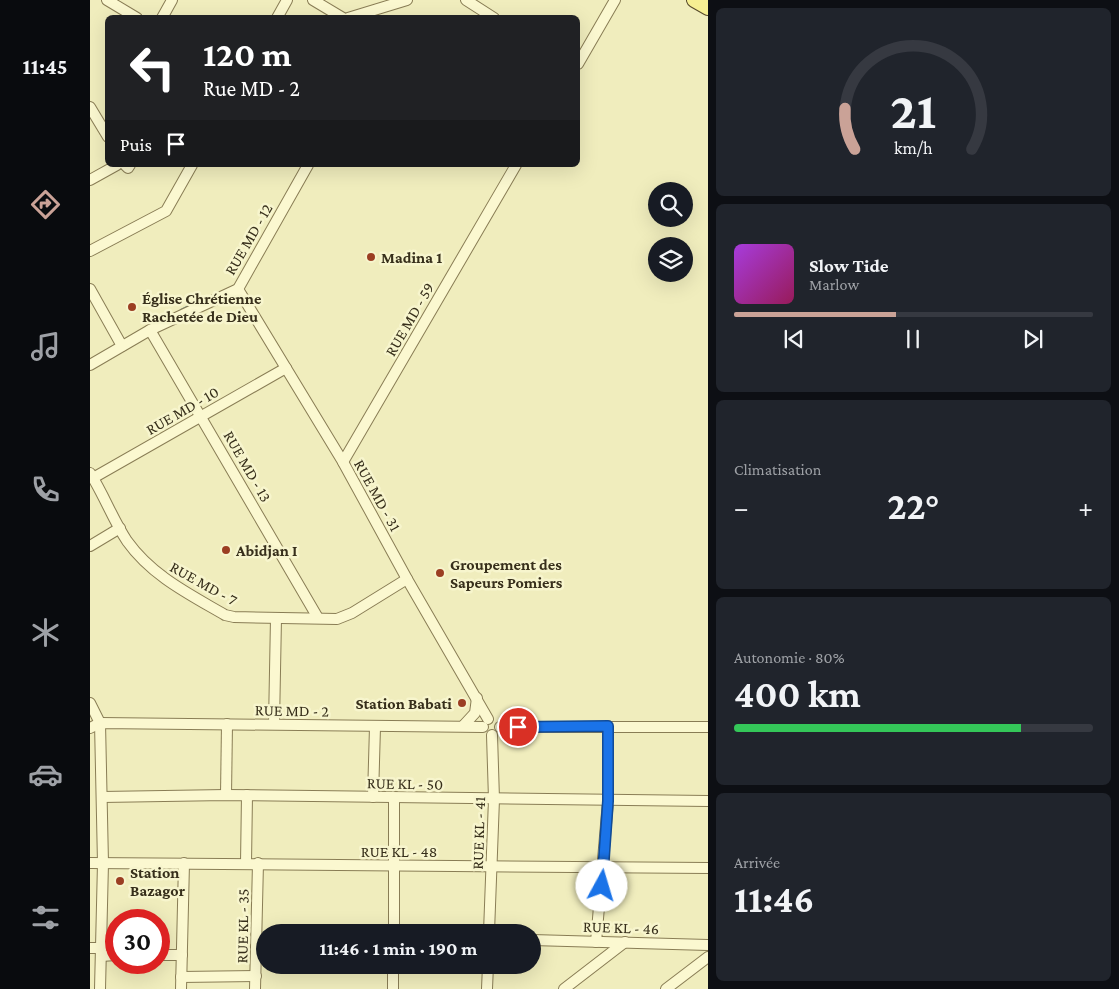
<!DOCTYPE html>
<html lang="fr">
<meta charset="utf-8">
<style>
body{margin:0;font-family:"Crimson Pro",serif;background:#20242c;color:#f1f3f6;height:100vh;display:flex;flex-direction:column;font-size:19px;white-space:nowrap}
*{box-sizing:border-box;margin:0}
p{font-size:16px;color:#9ea1a6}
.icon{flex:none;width:28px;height:28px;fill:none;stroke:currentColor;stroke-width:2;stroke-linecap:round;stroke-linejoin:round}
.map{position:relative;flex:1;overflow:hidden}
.sheet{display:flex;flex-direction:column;gap:8px;padding:8px;background:#0d0f14;width:411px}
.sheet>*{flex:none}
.guide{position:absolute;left:15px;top:15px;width:475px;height:152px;border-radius:8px;box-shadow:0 5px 20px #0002;background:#202124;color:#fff;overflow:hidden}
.tools{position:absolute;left:558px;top:182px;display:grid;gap:10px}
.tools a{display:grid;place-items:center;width:45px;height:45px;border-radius:50%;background:#171b24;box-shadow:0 5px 20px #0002;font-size:25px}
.speed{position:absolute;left:15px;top:909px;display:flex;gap:10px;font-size:25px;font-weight:700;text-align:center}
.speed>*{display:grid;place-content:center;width:65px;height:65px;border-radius:50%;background:#171b24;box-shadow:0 5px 20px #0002;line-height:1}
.speed .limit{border:8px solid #d22;background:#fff;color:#111}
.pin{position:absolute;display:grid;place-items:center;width:42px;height:42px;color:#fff;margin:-21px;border:2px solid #fff;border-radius:50%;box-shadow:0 1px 5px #0007}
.me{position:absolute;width:55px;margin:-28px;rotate:6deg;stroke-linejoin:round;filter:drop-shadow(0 0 4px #0008)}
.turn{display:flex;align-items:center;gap:18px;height:105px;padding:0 15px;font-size:22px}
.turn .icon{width:65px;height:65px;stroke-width:2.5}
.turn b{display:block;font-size:35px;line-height:42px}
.then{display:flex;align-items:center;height:48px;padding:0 15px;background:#0003;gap:10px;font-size:19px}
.big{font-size:38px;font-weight:700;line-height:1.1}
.sheet .tile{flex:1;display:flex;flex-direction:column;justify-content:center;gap:8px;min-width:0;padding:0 18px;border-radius:8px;background:#20242c}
.sheet .dial{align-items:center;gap:0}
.dial svg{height:130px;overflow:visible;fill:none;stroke:#363941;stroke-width:7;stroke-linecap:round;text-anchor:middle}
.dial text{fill:#f1f3f6;stroke:none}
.song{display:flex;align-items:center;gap:15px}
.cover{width:60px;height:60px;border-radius:8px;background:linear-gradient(135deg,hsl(280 70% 55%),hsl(330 70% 35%))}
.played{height:5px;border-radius:2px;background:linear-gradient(90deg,#caa297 45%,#363941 45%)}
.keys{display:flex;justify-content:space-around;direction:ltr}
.heat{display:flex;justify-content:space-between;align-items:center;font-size:28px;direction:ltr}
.charge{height:8px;border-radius:4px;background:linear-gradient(90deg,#34c759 80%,#363941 0)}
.trip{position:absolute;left:166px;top:924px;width:285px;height:50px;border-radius:25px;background:#171b24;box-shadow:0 5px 20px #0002;font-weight:700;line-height:50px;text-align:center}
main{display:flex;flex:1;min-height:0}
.tab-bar{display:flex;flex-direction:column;width:90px;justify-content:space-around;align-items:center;background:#090b0e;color:#9ea1a6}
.tab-bar .icon{width:35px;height:35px}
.tab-bar .selected{color:#caa297}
.tab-bar b{font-size:22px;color:#f1f3f6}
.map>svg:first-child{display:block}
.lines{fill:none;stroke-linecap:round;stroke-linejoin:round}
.stream{stroke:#688f8e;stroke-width:2.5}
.minor-casing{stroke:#897d55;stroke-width:12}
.major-casing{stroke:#56492a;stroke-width:16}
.minor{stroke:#fbf8d0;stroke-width:10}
.major{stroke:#f6ef92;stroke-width:14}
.route-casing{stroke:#114b97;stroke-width:12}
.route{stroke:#1a73e8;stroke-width:9}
.poi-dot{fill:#9b3e22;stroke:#f7f5cd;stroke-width:2}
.labels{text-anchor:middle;stroke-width:5;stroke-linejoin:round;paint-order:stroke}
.street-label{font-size:16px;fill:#372f1b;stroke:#f7f5cd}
.poi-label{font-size:16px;font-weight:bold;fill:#372f1b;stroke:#f7f5cd;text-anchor:start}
</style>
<main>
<nav class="tab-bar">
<b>11:45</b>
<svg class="icon selected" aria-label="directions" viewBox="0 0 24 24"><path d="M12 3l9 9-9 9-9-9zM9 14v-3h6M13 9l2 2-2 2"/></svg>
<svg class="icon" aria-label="music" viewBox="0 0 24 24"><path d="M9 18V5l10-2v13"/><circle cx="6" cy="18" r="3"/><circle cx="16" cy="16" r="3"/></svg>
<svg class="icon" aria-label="phone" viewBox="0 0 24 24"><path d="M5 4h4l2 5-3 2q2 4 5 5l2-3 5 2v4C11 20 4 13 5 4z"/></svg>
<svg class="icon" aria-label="climate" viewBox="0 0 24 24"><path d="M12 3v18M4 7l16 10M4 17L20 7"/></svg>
<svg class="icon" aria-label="car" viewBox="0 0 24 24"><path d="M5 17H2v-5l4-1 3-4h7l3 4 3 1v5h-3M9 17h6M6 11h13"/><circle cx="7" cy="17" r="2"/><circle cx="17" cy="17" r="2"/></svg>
<svg class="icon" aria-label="filters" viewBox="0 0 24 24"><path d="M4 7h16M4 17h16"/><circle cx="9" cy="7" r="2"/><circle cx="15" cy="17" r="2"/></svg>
</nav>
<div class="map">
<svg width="618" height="989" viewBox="0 0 618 989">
<rect width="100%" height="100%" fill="#f0edbd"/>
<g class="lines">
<path class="stream" d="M91,310L99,306"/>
<defs>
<g id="minor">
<path d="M17,0L47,18"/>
<path d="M223,0L253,18"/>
<path d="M376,0L404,18"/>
<path d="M72,18L82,0"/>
<path d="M187,18L197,0"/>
<path d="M258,18L317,0"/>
<path d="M488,64L525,0"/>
<path d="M0,107L18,137"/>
<path d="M35,165L38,168L40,165"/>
<path d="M0,180L27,165"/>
<path d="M0,251L76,211L102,165"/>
<path d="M0,289L32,346"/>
<path d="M148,289L253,462L317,579L398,719"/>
<path d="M60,330L228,618"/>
<path d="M0,365L60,330L148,289L218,165"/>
<path d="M253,462L426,165"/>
<path d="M0,473C14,495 23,520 37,541C62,576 99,594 135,615L144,617L247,619L262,613L317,579"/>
<path d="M3,478L196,368"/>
<path d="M0,546L30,528"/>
<path d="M0,703L10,723L13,863L10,989"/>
<path d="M184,724L186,618"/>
<path d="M373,726L385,713L387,698"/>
<path d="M410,727H618"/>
<path d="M0,728L10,723L393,727"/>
<path d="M136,795L137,724"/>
<path d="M12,797L136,795L618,801"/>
<path d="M283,797L285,727"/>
<path d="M0,863L618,868"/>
<path d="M156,863L157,795"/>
<path d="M304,932V798"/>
<path d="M399,932L404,799L402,735"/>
<path d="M442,940L618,945"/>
<path d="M506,942L518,801V726"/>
<path d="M0,948H11"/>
<path d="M69,955H92"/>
<path d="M11,956L26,955"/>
<path d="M91,977L166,976"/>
<path d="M91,989L94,863"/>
<path d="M165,989L168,863"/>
<path d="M303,989V965"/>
<path d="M397,989L398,965"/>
<path d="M474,989L535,942"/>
<path d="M576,989L618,957"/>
</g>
<path id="major" d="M604,0L618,8"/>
</defs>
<use href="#minor" class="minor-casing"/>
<use href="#major" class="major-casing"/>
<use href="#minor" class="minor"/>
<use href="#major" class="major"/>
</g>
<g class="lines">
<defs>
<path id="route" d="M428,727L518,726V801L512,886"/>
</defs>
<use href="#route" class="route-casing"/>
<use href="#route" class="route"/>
</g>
<g class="poi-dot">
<circle cx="281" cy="257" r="5"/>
<circle cx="42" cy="307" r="5"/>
<circle cx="136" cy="550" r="5"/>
<circle cx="350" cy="573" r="5"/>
<circle cx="372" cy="703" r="5"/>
<circle cx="30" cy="881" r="5"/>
</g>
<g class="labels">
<g class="street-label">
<text transform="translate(158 239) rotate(-60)" y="6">RUE MD - 12</text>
<text transform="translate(319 319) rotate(-60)" y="6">RUE MD - 59</text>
<text transform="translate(92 410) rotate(-30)" y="6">RUE MD - 10</text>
<text transform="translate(158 466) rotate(60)" y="6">RUE MD - 13</text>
<text transform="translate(288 495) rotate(61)" y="6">RUE MD - 31</text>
<text transform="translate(114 583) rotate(29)" y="6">RUE MD - 7</text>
<text transform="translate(202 710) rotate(1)" y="6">RUE MD - 2</text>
<text transform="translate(315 783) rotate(1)" y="6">RUE KL - 50</text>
<text transform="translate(388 833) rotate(-88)" y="6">RUE KL - 41</text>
<text x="309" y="857">RUE KL - 48</text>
<text transform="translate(152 926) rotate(-89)" y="6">RUE KL - 35</text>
<text transform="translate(531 927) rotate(2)" y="6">RUE KL - 46</text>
</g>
<g class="poi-label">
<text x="291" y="263">Madina 1</text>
<text x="52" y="304">Église Chrétienne<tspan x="52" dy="18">Rachetée de Dieu</tspan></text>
<text x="146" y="556">Abidjan I</text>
<text x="360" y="570">Groupement des<tspan x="360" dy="18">Sapeurs Pomiers</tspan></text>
<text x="362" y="709" text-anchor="end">Station Babati</text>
<text x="40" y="878">Station<tspan x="40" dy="18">Bazagor</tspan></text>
</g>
</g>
</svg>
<div class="tools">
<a><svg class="icon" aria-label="search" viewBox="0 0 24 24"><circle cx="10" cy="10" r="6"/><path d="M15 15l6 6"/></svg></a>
<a><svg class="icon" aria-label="layers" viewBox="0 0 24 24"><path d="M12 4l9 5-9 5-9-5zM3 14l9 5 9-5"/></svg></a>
</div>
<div class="speed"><div class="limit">30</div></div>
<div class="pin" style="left:428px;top:727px;background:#d93025"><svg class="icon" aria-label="arrive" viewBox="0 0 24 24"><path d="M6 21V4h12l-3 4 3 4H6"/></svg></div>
<svg class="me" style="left:512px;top:886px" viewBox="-20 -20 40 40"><circle r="19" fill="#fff"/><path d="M0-13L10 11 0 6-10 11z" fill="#1a73e8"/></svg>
<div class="trip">11:46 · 1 min · 190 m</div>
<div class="guide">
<div class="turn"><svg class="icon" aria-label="left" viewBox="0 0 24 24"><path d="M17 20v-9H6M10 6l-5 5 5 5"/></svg><div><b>120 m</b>Rue MD - 2</div></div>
<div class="then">Puis<svg class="icon" aria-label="arrive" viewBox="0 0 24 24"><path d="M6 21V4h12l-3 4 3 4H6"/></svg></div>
</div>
</div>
<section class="sheet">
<div class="tile dial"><svg viewBox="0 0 100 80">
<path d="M14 69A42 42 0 1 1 86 69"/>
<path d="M14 69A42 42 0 0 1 8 44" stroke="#caa297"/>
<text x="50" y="56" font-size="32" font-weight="700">21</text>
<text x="50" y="72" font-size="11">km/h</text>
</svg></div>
<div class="tile">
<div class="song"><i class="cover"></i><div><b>Slow Tide</b><p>Marlow</p></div></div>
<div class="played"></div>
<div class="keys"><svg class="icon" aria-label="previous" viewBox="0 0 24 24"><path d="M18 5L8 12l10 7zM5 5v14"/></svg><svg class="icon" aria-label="pause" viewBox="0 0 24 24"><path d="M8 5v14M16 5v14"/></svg><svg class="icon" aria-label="next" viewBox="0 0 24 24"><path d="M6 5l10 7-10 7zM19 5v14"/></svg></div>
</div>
<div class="tile"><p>Climatisation</p>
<div class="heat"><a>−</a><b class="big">22°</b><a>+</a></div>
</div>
<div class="tile"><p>Autonomie · 80%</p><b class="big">400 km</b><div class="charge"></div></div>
<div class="tile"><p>Arrivée</p><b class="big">11:46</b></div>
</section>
</main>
